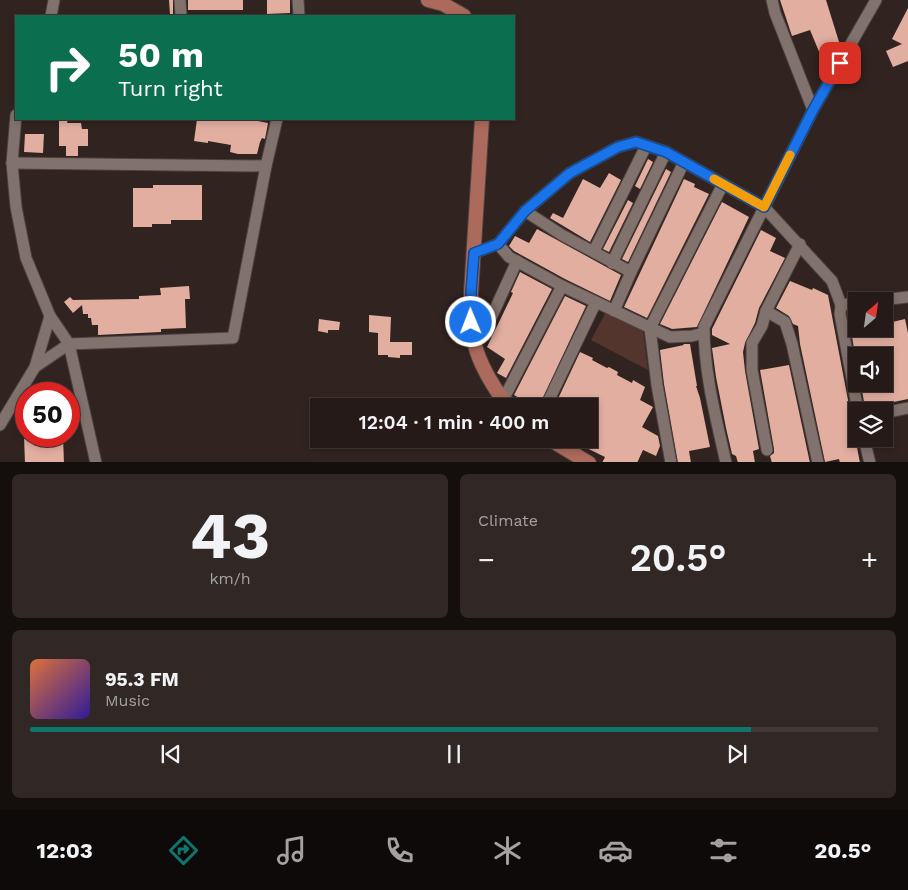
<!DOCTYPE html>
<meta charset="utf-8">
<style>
body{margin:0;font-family:"Work Sans",sans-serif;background:#312725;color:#f1f3f6;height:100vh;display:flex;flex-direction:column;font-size:19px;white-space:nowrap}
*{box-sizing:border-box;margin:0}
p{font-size:16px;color:#a3a1a2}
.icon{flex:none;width:28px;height:28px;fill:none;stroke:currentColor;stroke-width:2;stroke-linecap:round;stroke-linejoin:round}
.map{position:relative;height:462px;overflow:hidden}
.drawer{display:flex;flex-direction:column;gap:12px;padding:12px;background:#140e0d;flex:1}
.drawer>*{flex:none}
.hud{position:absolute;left:15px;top:15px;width:500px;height:105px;border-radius:0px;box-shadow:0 2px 8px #0003,0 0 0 1px #423837;background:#0b6e4f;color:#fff;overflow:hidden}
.needle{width:32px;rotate:29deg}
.fabs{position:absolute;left:848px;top:292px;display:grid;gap:10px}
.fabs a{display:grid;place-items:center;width:45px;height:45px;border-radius:0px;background:#251a18;box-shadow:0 2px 8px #0003,0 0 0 1px #423837;font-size:25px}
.speed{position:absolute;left:15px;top:382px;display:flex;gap:10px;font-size:25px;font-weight:700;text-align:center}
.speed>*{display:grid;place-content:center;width:65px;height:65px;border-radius:50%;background:#251a18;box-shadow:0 2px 8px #0003,0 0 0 1px #423837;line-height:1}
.speed .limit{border:8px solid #d22;background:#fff;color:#111}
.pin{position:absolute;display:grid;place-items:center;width:42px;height:42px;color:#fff;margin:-21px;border-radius:10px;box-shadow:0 2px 8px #0006}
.me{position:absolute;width:55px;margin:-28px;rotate:359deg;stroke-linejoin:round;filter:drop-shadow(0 0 4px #0008)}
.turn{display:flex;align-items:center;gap:18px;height:105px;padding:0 20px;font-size:22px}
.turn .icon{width:65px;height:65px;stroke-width:2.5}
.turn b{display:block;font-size:35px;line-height:42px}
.big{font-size:38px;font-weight:600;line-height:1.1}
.drawer .card{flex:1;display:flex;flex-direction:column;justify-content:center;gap:8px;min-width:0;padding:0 18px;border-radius:8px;background:#312725}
.drawer .dial{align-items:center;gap:0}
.dial b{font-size:65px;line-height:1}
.song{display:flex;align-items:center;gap:15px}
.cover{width:60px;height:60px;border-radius:8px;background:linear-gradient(135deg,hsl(20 70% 55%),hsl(250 70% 35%))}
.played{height:5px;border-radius:2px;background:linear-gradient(90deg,#0f766e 85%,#423837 85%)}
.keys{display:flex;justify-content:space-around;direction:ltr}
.heat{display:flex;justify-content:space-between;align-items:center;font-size:28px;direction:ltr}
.drawer .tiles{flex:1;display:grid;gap:12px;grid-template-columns:1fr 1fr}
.card:last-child{grid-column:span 2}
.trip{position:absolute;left:310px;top:398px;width:288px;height:50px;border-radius:0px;background:#251a18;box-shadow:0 2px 8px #0003,0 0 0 1px #423837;font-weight:600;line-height:50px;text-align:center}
.dock{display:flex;height:80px;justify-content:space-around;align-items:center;background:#0f0a0a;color:#a3a1a2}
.dock .icon{width:35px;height:35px}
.dock .selected{color:#0f766e}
.dock b{font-size:22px;color:#f1f3f6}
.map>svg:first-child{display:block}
.green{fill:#54352e}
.building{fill:#e2aea0}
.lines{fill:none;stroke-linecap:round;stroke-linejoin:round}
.minor-casing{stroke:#4d423f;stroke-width:13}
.major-casing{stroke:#4d423f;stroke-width:16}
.minor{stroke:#82726e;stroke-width:11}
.major{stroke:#ab6a5b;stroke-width:14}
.route-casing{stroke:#114b97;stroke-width:12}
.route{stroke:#1a73e8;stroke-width:9}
.slow{stroke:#f59e0b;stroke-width:9}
</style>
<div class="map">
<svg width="908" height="463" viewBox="0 0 908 463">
<rect width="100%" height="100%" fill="#312320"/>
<path class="green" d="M607,310L643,329L648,370L591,340Z"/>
<g class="building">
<path d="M169,0H173V15H170Z"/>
<rect x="188" y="0" width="55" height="10"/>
<path d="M267,0H290V13L267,14Z"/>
<path d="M780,0H826L840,45L835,56L825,59L820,54L810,30L792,36Z"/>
<path d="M908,8V61L893,67L886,51L902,44L892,39Z"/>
<path d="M59,119H68L67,123H81L82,129H88V146H78V156H66V146H59Z"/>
<path d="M197,119H253V120L268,123L265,139L262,138L260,142L257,154H238L230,152L231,145L208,141V143L194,141Z"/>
<path d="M25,134H44L43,153L24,152Z"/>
<path d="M648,159L653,162L640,189L635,186Z"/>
<path d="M666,169L671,172L628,262L622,259Z"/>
<path d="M609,173L621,180L590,242L550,218L553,213L563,218L583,179L600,188Z"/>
<path d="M684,179L695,184L694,187L709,194L647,318L624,307Z"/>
<path d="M153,185H202V220H171V224H152V227H133V188H153Z"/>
<path d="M628,200L633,203L609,252L603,249Z"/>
<path d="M722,202L749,217L697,327L672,329L660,324Z"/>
<path d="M537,229L621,275L610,301L565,279L514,251L509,246L515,236L529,243Z"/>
<path d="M761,230L776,238L770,251L785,258L759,308L755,323L745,343L743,352L745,371L759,449L753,451L755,463H738L736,456L732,454L726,428L716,377L712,348L730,344L712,335V329Z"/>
<path d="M520,272L552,289L506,378L497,373L505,359L487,347L513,293L511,292Z"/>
<path d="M790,281L812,290L813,288L828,295L860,463H840L839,459L825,462L800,344L798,326L793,324L789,316L776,308Z"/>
<path d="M189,286L190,299H185L186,328L161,329V332L98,335V325H92L91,318H88V314H83L82,305L73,313L64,302L70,297L73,300L139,299V296L161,295L160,288Z"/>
<path d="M565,296L586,306L539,406H533L514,395Z"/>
<path d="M369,315L391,317L390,342H412V355H400V358L388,357V355H378V333L369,332Z"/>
<path d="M319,319L340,322L339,330H328V333L318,331Z"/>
<path d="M905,319L908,333V399L865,408L861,384H884V356H856V360L851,331L860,329H884V324Z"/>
<path d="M683,344H690L697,386H696L700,398L710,447L689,451L691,463H678L664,384L660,350L684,345Z"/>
<path d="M580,352L593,358L592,360L607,368L609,367L618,372L617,375L632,383L633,380L645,387L640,400L653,407L642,427L658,436L660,446L656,456L643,450L637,463H602L605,457L568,439H589V406H561L556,403Z"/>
<path d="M789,365L810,463H772L770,456L774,453V449L760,370Z"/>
<path d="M24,436H63L64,463H25Z"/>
</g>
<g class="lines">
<defs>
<g id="minor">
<path d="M180,0L181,16"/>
<path d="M298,0L299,16"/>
<path d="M51,16L54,0"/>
<path d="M813,110L876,0"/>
<path d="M16,115L12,163L16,207L26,258L50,316L69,344L96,463"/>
<path d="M12,163L266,166"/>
<path d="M525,211L562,235L631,272"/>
<path d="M498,244L509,257L562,286L670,337L692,336L704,333"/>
<path d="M594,251L646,146"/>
<path d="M474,253L498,244L525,211L570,173L618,147L636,142L666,152L764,207L832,281L841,305L840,314L858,411"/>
<path d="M612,263L666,152"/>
<path d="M872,301L908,297"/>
<path d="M841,305L856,303"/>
<path d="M614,311L631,272L684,162"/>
<path d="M766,311L785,322L792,344L818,463"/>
<path d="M474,342L486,329L517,261"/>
<path d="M35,367L50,316"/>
<path d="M503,400L562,286"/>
<path d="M546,406L596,302"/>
<path d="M884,413L908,408"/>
<path d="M0,425L35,367L69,344L233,338L266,166L277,119"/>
<path d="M864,439L870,463"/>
<path d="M767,450L752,370V343L762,326L766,311L800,244"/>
<path d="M671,463L657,385L650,328L723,184"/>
<path d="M726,463C716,418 704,373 704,327L813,110L775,13L772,0"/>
</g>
<g id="major">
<path d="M428,0L443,4L464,16"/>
<path d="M482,119L471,293C471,309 471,325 474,341C478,362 494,389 508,406"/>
<path d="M549,439L589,463"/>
</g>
</defs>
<use href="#minor" class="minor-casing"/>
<use href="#major" class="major-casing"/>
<use href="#minor" class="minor"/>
<use href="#major" class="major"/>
</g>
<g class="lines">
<defs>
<path id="route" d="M471,322V293L474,253L498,244L525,211L570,173L618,147L636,142L666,152L764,207L813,110L840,63"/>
</defs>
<use href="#route" class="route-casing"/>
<use href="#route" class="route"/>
<path class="slow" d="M714,179L764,207L790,155"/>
</g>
</svg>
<div class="fabs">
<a><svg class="needle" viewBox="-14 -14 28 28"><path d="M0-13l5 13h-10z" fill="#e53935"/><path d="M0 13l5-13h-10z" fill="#a3a1a2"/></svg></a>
<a><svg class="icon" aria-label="sound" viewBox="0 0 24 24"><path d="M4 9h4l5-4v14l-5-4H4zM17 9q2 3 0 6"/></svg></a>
<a><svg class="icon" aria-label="layers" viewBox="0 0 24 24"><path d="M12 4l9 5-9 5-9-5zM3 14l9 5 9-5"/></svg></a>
</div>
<div class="speed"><div class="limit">50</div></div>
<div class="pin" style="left:840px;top:63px;background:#d93025"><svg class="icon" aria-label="arrive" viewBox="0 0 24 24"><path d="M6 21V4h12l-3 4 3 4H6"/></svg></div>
<svg class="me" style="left:471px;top:322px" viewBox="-20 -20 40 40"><circle r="17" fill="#1a73e8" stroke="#fff" stroke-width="3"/><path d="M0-11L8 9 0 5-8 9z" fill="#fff"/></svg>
<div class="trip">12:04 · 1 min · 400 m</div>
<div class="hud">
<div class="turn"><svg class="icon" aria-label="right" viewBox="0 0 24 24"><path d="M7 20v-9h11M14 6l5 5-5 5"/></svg><div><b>50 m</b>Turn right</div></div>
</div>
</div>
<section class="drawer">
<div class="tiles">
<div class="card dial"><b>43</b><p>km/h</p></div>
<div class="card"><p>Climate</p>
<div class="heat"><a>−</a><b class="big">20.5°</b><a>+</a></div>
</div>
<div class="card">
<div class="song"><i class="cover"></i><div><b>95.3 FM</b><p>Music</p></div></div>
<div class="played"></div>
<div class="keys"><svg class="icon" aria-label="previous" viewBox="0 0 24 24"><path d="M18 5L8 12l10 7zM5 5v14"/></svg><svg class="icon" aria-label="pause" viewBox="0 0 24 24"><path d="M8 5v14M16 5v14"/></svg><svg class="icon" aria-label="next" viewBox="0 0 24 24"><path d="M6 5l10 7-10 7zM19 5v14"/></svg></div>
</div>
</div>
</section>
<nav class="dock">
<b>12:03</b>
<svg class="icon selected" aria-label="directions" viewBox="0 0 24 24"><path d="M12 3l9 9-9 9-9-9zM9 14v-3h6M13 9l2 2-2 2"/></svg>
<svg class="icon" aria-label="music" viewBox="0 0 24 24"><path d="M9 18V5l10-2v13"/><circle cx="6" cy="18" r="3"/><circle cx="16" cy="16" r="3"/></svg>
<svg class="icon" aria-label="phone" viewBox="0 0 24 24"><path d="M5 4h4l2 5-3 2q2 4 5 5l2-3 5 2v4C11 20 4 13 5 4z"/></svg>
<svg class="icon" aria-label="climate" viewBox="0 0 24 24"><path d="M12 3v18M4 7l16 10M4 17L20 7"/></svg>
<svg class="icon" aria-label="car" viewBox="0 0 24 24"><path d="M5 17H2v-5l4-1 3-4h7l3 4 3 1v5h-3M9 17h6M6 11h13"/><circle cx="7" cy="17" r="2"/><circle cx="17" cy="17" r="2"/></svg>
<svg class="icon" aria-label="filters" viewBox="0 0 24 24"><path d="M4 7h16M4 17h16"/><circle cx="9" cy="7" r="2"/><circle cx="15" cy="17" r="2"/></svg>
<b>20.5°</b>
</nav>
